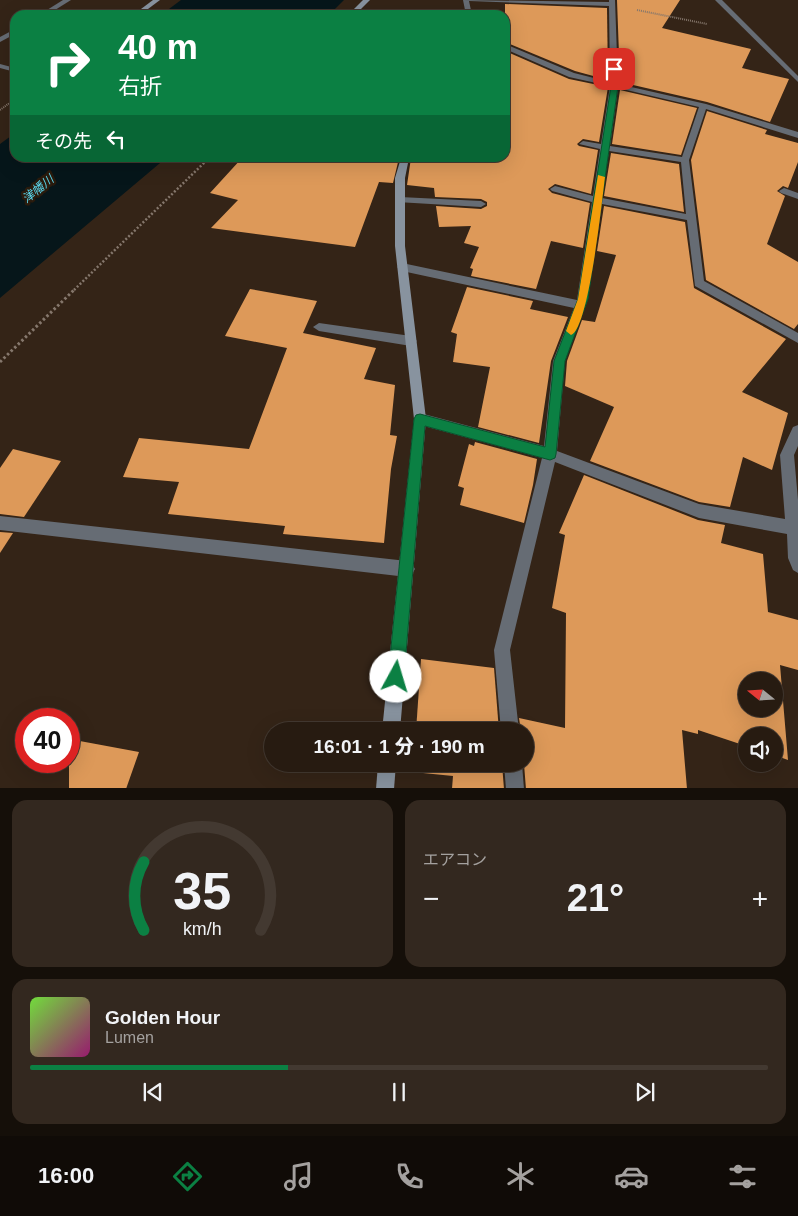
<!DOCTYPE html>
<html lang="ja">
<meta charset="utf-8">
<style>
body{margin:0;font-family:Helvetica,"Noto Sans JP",sans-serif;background:#33281f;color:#f1f3f6;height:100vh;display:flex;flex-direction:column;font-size:19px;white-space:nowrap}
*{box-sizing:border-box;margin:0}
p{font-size:16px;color:#a4a19f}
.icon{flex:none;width:28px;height:28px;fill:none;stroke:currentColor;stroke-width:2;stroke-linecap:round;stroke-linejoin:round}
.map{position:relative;height:788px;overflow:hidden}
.sheet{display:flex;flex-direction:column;gap:12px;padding:12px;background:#150f09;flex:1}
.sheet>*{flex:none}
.guide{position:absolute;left:10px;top:10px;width:500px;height:152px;border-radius:15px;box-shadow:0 5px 20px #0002,0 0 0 1px #433931;background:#0b8043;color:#fff;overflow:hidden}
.needle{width:32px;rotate:288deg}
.tools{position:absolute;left:738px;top:672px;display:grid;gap:10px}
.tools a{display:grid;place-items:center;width:45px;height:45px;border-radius:50%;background:#271b11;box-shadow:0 5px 20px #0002,0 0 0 1px #433931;font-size:25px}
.speed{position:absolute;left:15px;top:708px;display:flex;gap:10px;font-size:25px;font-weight:700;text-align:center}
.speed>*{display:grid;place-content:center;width:65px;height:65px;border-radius:50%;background:#271b11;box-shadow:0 5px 20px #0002,0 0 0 1px #433931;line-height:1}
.speed .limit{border:8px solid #d22;background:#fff;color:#111}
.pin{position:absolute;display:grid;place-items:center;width:42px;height:42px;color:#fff;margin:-21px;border-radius:10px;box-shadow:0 2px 8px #0006}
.me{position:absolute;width:55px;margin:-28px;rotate:6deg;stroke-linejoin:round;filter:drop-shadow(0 0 4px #0008)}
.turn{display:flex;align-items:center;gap:18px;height:105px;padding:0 25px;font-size:22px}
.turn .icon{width:65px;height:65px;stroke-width:2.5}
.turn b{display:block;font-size:35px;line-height:42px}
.then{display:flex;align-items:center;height:48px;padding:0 25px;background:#0003;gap:10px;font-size:19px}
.big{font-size:38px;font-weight:800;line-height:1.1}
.sheet .tile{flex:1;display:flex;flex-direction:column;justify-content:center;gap:8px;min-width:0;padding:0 18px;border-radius:15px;background:#33281f}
.sheet .dial{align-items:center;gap:0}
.dial svg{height:130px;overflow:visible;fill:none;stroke:#433931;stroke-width:7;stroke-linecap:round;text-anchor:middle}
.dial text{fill:#f1f3f6;stroke:none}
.song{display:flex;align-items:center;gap:15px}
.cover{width:60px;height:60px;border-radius:8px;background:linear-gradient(135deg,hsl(100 70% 55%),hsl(320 70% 35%))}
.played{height:5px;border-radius:2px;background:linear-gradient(90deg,#0b8043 35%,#433931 35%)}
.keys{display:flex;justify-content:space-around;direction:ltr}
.heat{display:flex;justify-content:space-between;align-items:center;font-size:28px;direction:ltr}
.sheet .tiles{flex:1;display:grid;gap:12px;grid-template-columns:1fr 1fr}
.tile:last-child{grid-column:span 2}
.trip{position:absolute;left:264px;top:722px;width:270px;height:50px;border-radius:25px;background:#271b11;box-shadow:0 5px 20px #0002,0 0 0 1px #433931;font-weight:800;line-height:50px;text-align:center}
.tabs{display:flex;height:80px;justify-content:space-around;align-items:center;background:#100b07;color:#a4a19f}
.tabs .icon{width:35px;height:35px}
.tabs .selected{color:#0b8043}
.tabs b{font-size:22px;color:#f1f3f6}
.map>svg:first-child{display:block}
.water{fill:#06161a}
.building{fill:#dd9959;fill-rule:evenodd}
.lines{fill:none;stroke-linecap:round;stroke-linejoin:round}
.path-far2{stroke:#85776c;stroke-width:2;stroke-dasharray:1 1;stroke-linecap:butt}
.path-far1{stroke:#85776c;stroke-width:2.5;stroke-dasharray:2 2;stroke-linecap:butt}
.path{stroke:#85776c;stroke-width:3;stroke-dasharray:2.5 2.5;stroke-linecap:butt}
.street{fill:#666c74;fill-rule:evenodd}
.secondary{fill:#88939f;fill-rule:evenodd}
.route{fill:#0b8043;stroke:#07532c}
.slow{fill:#f59e0b}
.labels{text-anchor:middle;stroke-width:5;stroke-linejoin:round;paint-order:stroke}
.far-water-label{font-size:12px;font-style:italic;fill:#5bdbf2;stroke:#2a1b0d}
</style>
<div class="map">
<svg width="798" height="789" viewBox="0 0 798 789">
<rect width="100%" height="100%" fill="#342417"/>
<g class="water">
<path d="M181,0H344L329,15H161Z"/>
<path d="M15,133V158H166L0,298V144Z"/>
</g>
<g class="building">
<path d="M617,0H680L662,28L751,49L742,68L789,79L770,122L707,102L620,82Z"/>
<path d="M505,4L607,8L608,80L575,71L505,42Z"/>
<path d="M505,51L569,79L608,87L599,142L583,139L577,144L579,146L598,150L591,194L555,184L548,189L552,193L590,203L583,248L551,241L536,289L471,276L473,269L470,268L479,247L464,243L471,226L439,227L436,206L481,209L487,206V202L481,199L435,197L434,188L407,185L411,158H505Z"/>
<path d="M620,90L697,108L681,155L612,144Z"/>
<path d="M707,111L767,130L765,134L798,143V162L788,188L783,186L777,191L785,196L767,244L798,262V324L794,329L706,280L691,160Z"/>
<path d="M611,153L679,164L684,212L604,196Z"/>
<path d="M242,158H399L393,183L379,182L355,247L211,228L238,200L210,193Z"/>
<path d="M604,206L685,222L694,288L786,339L742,392L788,413L772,470L743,457L730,507L699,502L590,461L614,407L565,386L567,361L582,320L595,322L616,255L597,251Z"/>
<path d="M467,287L533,301L530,309L568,317L551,361L539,443L478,427L490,367L453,362L457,334L451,332Z"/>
<path d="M250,289L317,301L303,333L376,348L364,379L395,385L390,435L397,436L391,469L384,543L283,534L285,526L168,514L179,482L123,477L139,438L249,449L287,348L225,336Z"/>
<path d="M475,442L537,459L533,485L524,523L460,505L464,488L458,486L469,444L474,446Z"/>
<path d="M13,449L61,461L24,517L0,514V468Z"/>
<path d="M584,475L698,520L725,525L721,543L763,554L768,612L798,620V670L780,665L788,760L774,755V736H746V746L698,730V734L682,730L687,789H526L524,764L525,731H521L519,718L565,728L566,613L552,608L565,535L559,533ZM746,681H774V709H746Z"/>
<path d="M0,532L13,533L0,553Z"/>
<path d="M421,659L494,668L499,731H416Z"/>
<path d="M69,739L139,752L126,789H69Z"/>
<path d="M413,764H502L504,789H452L453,776L413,772Z"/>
</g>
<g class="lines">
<g class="path-far2">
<path d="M637,10L707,24"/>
<path d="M0,110L15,99"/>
</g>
<path class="path-far1" d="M74,290L209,158"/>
<path class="path" d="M0,362L75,289"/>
<g class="street">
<path d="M63,0H71L47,15H39Z"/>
<path d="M463,0L609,2V0H615L618,84L706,104L798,132V138L706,109L689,160L704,281L798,333V343L695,286L687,220L602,204L588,299L565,361L557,451L699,504L785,519L780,455L793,427L798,425V446L794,455L798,500V573L793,570L788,558L787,534L699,518L555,462L510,650L519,731H501L494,650L542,458L420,425L415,423L414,419L415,415L420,413L544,446L553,361L574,308L402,271L397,267L402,263L577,300L592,202L552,191L550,189L555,186L593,196L600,149L579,144L583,141L601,144L610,86L569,77L505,49V44L574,73L610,82L609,6L469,1L472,15H466ZM618,88L699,107L682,157L610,146ZM609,151L681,162L686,214L602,198Z"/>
<path d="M715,0H722L798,76V82Z"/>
<path d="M15,29V34L0,42V37Z"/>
<path d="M0,64L15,68V72L0,68Z"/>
<path d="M784,188L798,193V199L781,193L779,191Z"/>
<path d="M400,197L481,201L486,204L481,207L397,202L395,200Z"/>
<path d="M319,323L411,336L417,341L411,346L319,331L313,327Z"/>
<path d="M0,516L407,561L412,564L415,569L412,574L407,577L0,530Z"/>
<path d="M504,764H522L524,789H506Z"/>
</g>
<g class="secondary">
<path d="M153,0H160L140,15H133Z"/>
<path d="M363,0H370L355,15H348Z"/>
<path d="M401,158H409L405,178V246L426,419L400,731H382L414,419L395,246V178Z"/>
<path d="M378,764H396L394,789H376Z"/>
</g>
</g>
<path class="route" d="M614,67L617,69L618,86L588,299L565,361L556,454L555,458L550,460L425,426L404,677L401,683L396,685L391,683L388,677L414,419L416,415L420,414L545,447L554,361L578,299L611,86V69Z"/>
<path class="slow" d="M598,175L605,177C602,200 589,329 571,335L566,331L578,299Z"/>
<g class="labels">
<g class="far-water-label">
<text transform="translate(38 189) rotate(-39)" y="4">津幡川</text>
</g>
</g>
</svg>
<div class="tools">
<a><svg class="needle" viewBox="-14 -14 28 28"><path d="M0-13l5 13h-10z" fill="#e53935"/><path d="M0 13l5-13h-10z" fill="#a4a19f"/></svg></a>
<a><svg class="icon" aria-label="sound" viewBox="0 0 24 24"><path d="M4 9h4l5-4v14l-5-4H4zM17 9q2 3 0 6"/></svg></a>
</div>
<div class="speed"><div class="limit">40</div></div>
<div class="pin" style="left:614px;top:69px;background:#d93025"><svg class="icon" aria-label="arrive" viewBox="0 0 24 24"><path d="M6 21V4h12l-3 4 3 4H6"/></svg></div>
<svg class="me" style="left:396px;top:677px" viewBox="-20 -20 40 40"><circle r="19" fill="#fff"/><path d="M0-13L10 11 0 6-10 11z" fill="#0b8043"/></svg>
<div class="trip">16:01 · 1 分 · 190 m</div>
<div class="guide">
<div class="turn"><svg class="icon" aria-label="right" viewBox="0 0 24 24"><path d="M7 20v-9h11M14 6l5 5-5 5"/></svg><div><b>40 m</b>右折</div></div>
<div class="then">その先<svg class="icon" aria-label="left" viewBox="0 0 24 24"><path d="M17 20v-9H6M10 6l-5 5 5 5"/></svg></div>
</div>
</div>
<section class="sheet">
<div class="tiles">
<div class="tile dial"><svg viewBox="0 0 100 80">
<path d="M14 69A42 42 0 1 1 86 69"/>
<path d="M14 69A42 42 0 0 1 14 27" stroke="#0b8043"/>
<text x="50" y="56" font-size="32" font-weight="700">35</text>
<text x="50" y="72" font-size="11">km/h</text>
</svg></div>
<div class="tile"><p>エアコン</p>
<div class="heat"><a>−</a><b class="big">21°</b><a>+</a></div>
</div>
<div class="tile">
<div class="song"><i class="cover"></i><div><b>Golden Hour</b><p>Lumen</p></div></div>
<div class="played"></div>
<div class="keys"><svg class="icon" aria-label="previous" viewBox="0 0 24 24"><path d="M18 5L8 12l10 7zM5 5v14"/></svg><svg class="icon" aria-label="pause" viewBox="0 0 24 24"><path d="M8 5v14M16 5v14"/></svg><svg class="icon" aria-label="next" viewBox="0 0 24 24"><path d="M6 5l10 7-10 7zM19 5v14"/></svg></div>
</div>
</div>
</section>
<nav class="tabs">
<b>16:00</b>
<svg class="icon selected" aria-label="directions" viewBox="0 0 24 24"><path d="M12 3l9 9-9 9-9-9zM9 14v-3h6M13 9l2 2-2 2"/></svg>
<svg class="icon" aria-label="music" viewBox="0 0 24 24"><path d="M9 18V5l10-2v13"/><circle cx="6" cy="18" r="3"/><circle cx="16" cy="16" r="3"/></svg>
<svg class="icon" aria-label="phone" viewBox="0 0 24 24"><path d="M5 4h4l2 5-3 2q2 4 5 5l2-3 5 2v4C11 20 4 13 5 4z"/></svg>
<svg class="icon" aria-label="climate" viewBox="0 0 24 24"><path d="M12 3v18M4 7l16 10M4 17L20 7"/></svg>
<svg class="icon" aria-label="car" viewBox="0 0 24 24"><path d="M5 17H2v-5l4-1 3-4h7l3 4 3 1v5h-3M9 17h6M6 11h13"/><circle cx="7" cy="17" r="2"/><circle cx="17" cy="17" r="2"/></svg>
<svg class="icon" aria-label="filters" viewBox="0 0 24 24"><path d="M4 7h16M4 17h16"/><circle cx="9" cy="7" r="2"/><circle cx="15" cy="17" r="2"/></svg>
</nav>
